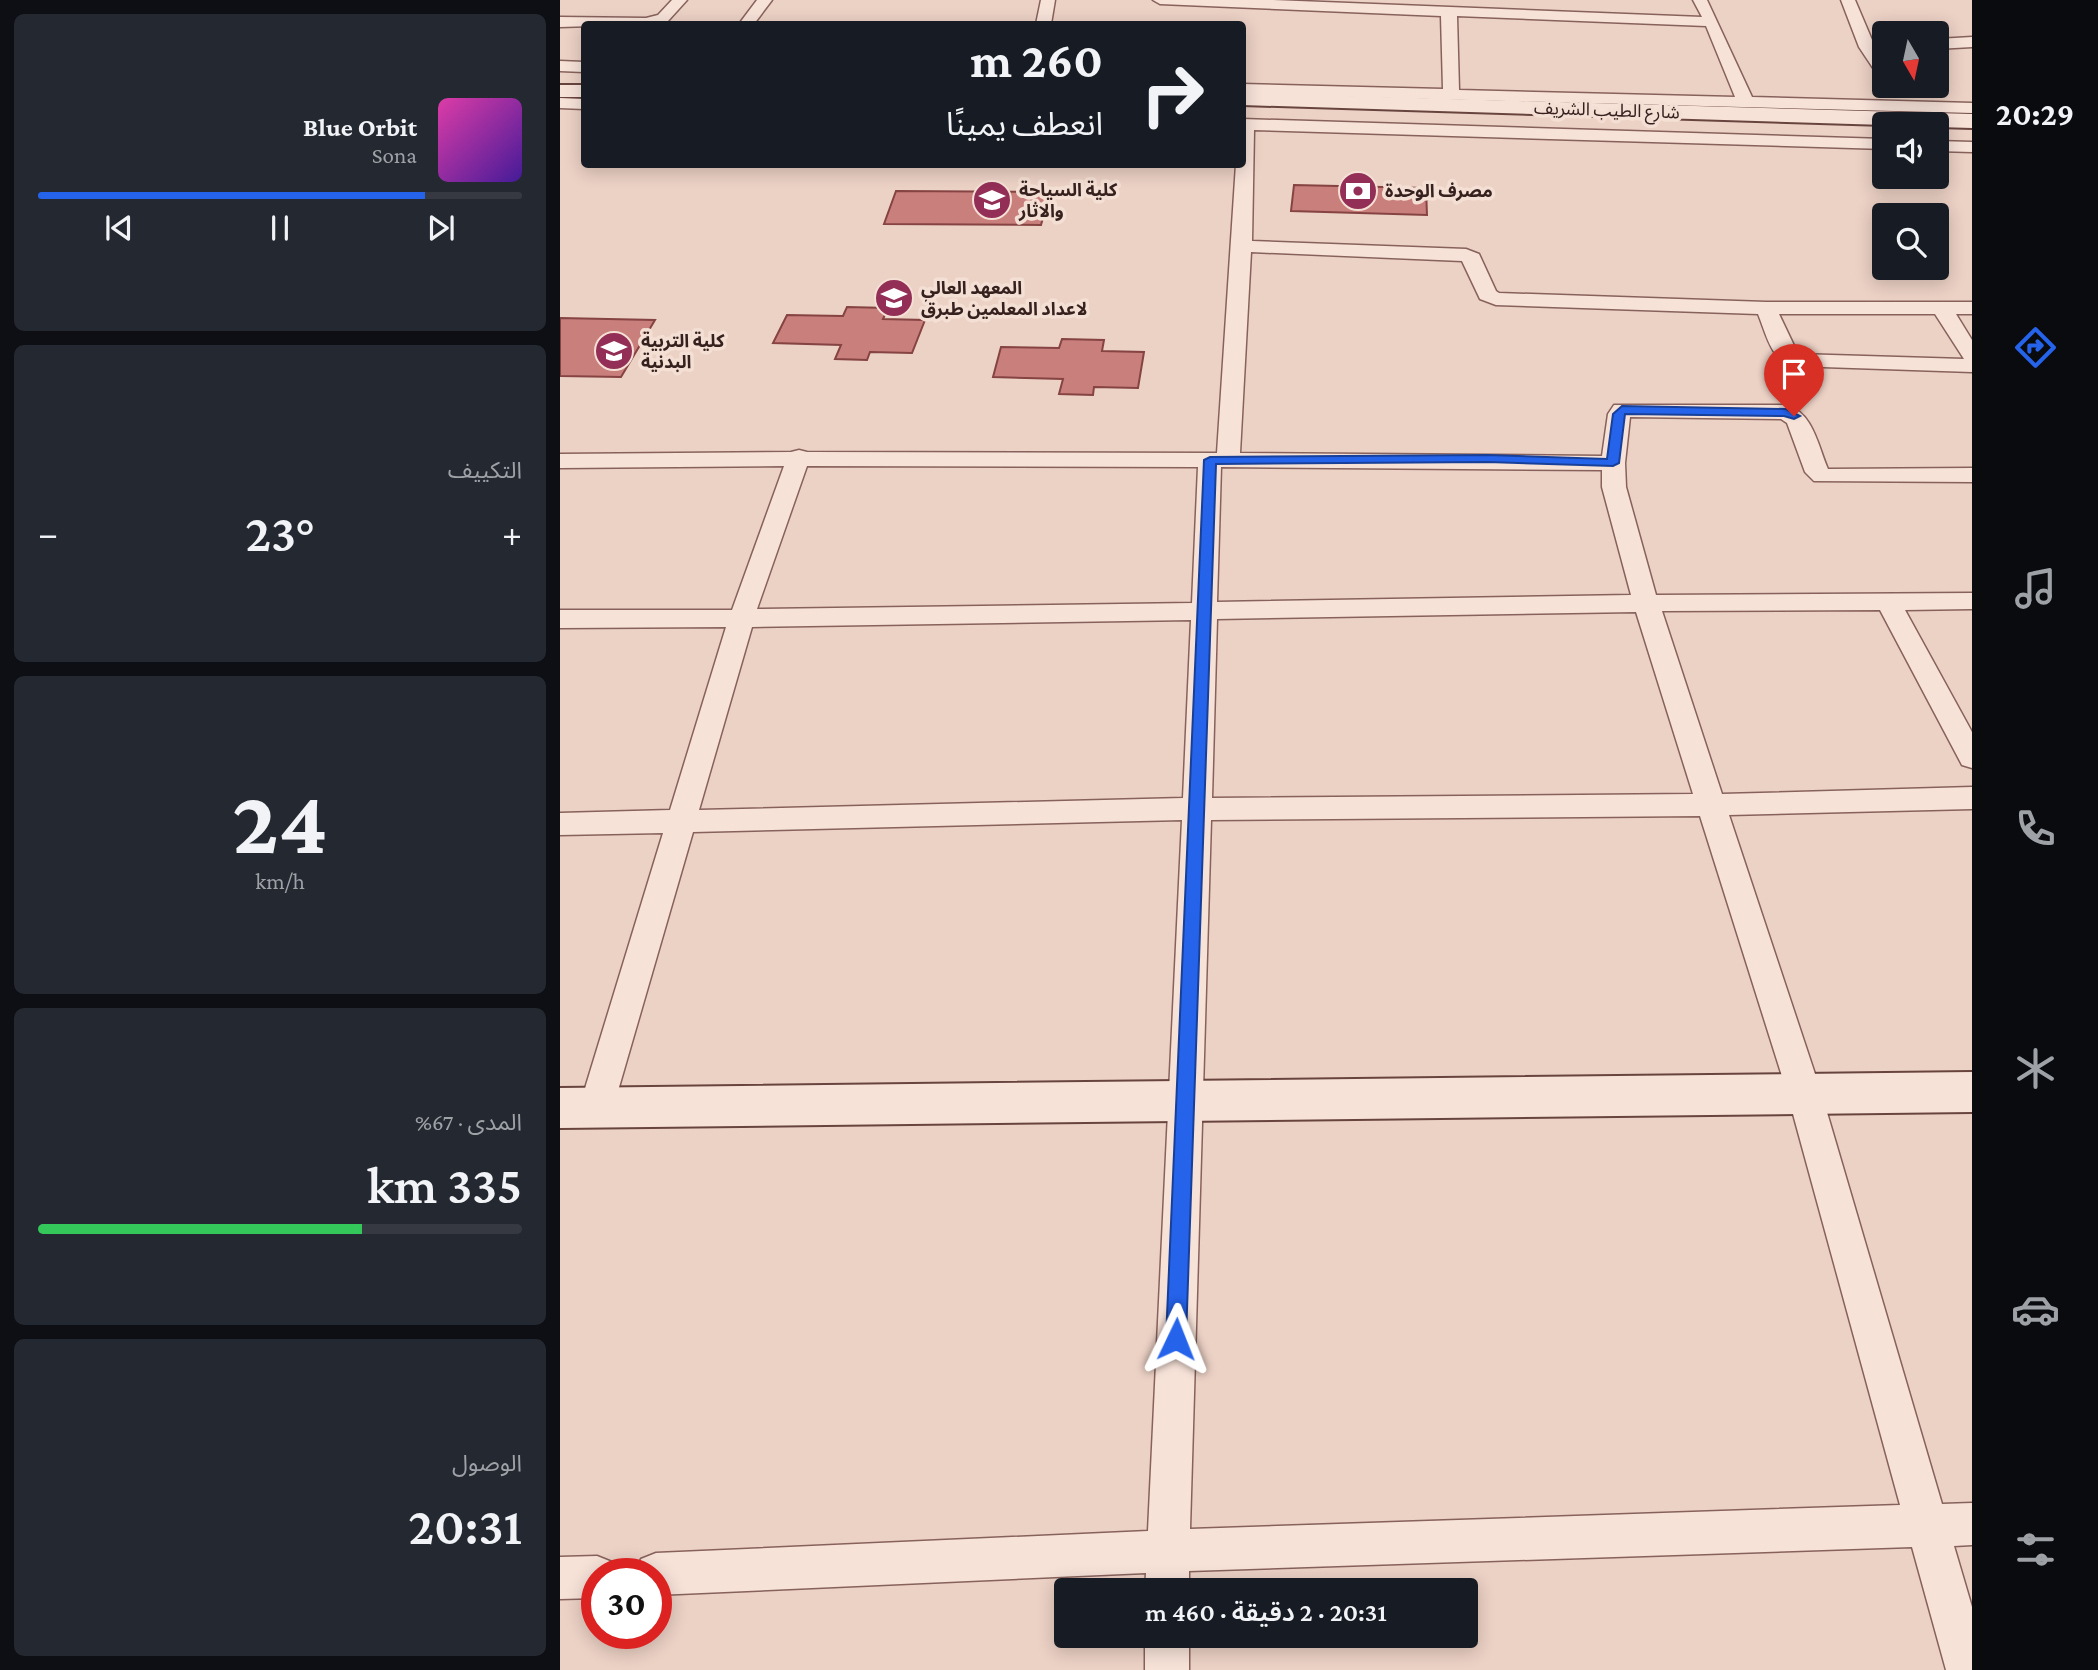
<!DOCTYPE html>
<html lang="ar">
<meta charset="utf-8">
<style>
body{margin:0;font-family:"Crimson Pro","Noto Sans Arabic",serif;background:#242831;color:#f1f3f6;direction:rtl;height:100vh;display:flex;flex-direction:column;font-size:26px;white-space:nowrap}
*{box-sizing:border-box;margin:0}
p{font-size:23px;color:#9ea1a6}
.icon{flex:none;width:38px;height:38px;fill:none;stroke:currentColor;stroke-width:2;stroke-linecap:round;stroke-linejoin:round}
.map{position:relative;flex:1;overflow:hidden;direction:ltr}
.side{display:flex;flex-direction:column;gap:14px;padding:14px;background:#0d0f14;width:560px}
.side>*{flex:none}
.guide{position:absolute;left:21px;top:21px;width:665px;height:147px;border-radius:7px;box-shadow:0 4px 18px #0003;direction:rtl;background:#171b24;color:#f1f3f6;overflow:hidden}
.needle{width:46px;rotate:171deg}
.fabs{position:absolute;left:1312px;top:21px;display:grid;gap:14px}
.fabs a{display:grid;place-items:center;width:77px;height:77px;border-radius:7px;background:#171b24;box-shadow:0 4px 18px #0003;font-size:35px}
.speed{position:absolute;left:21px;top:1558px;display:flex;gap:14px;font-size:35px;font-weight:700;text-align:center}
.speed>*{display:grid;place-content:center;width:91px;height:91px;border-radius:50%;background:#171b24;box-shadow:0 4px 18px #0003;line-height:1}
.speed .limit{border:10px solid #d22;background:#fff;color:#111}
.pin{position:absolute;display:grid;place-items:center;width:60px;height:60px;color:#fff;margin:-72px -30px;border-radius:50% 50% 50% 0;rotate:-45deg;box-shadow:0 0 7px #0007}
.pin .icon{rotate:45deg}
.me{position:absolute;width:77px;margin:-38px;rotate:2deg;stroke-linejoin:round;filter:drop-shadow(0 0 5px #0008)}
.turn{display:flex;align-items:center;gap:24px;height:147px;padding:0 28px;font-size:32px}
.turn .icon{width:91px;height:91px;stroke-width:2.5}
.turn b{display:block;font-size:49px;line-height:60px}
.big{font-size:52px;font-weight:600;line-height:1.1}
.side .widget{flex:1;display:flex;flex-direction:column;justify-content:center;gap:10px;min-width:0;padding:0 24px;border-radius:10px;background:#242831}
.side .dial{align-items:center;gap:0}
.dial b{font-size:91px;line-height:1}
.song{display:flex;align-items:center;gap:21px}
.cover{width:84px;height:84px;border-radius:10px;background:linear-gradient(135deg,hsl(320 70% 55%),hsl(260 70% 35%))}
.played{height:7px;border-radius:4px;background:linear-gradient(90deg,#2563eb 80%,#363941 80%)}
.keys{display:flex;justify-content:space-around;direction:ltr}
.heat{display:flex;justify-content:space-between;align-items:center;font-size:38px;direction:ltr}
.charge{height:10px;border-radius:5px;background:linear-gradient(90deg,#34c759 67%,#363941 0)}
.trip{position:absolute;left:494px;top:1578px;width:424px;height:70px;border-radius:7px;background:#171b24;box-shadow:0 4px 18px #0003;font-weight:600;line-height:70px;text-align:center;direction:rtl}
main{display:flex;flex:1;min-height:0}
.tabs{display:flex;flex-direction:column;width:126px;justify-content:space-around;align-items:center;background:#090b0e;color:#9ea1a6}
.tabs .icon{width:49px;height:49px}
.tabs .current{color:#2563eb}
.tabs b{font-size:32px;color:#f1f3f6}
.map>svg:first-child{display:block}
.building{fill:#c97f7c;stroke:#854342;stroke-width:2}
.lines{fill:none;stroke-linecap:round;stroke-linejoin:round}
.street-casing{stroke:#87625c;stroke-width:3}
.secondary-casing{stroke:#68443f;stroke-width:4}
.street{fill:#f7e2d8;fill-rule:evenodd}
.secondary{fill:#f7e2d8;fill-rule:evenodd}
.route{fill:#2563eb;stroke:#184099;stroke-width:2}
.labels{text-anchor:middle;stroke-width:7;stroke-linejoin:round;paint-order:stroke}
.far-street-label{font-size:18px;fill:#37211f;stroke:#f4dfd4}
.far-poi-label{font-size:18px;font-weight:bold;fill:#37211f;stroke:#f4dfd4;text-anchor:start}
</style>
<main>
<nav class="tabs">
<b>20:29</b>
<svg class="icon current" aria-label="directions" viewBox="0 0 24 24"><path d="M12 3l9 9-9 9-9-9zM9 14v-3h6M13 9l2 2-2 2"/></svg>
<svg class="icon" aria-label="music" viewBox="0 0 24 24"><path d="M9 18V5l10-2v13"/><circle cx="6" cy="18" r="3"/><circle cx="16" cy="16" r="3"/></svg>
<svg class="icon" aria-label="phone" viewBox="0 0 24 24"><path d="M5 4h4l2 5-3 2q2 4 5 5l2-3 5 2v4C11 20 4 13 5 4z"/></svg>
<svg class="icon" aria-label="climate" viewBox="0 0 24 24"><path d="M12 3v18M4 7l16 10M4 17L20 7"/></svg>
<svg class="icon" aria-label="car" viewBox="0 0 24 24"><path d="M5 17H2v-5l4-1 3-4h7l3 4 3 1v5h-3M9 17h6M6 11h13"/><circle cx="7" cy="17" r="2"/><circle cx="17" cy="17" r="2"/></svg>
<svg class="icon" aria-label="filters" viewBox="0 0 24 24"><path d="M4 7h16M4 17h16"/><circle cx="9" cy="7" r="2"/><circle cx="15" cy="17" r="2"/></svg>
</nav>
<div class="map">
<svg width="1412" height="1670" viewBox="0 0 1412 1670">
<rect width="100%" height="100%" fill="#ecd1c5"/>
<g class="building">
<path d="M734,185L866,188L867,215L731,211Z"/>
<path d="M336,191L490,192L481,225L324,224Z"/>
<path d="M287,307L328,308L323,319L365,320L352,353L310,352L307,360L275,359L281,345L213,343L227,315L283,316Z"/>
<path d="M0,318L95,320L61,377L0,376Z"/>
<path d="M502,339L544,340L542,351L584,352L578,388L534,387L533,395L499,394L503,379L433,377L441,347L499,348Z"/>
</g>
<g class="lines">
<defs>
<g id="street">
<path d="M112,0H127L108,21L98,24L0,27V17L86,18L98,15Z"/>
<path d="M197,0H212L194,24H179Z"/>
<path d="M481,0H495L491,24H476Z"/>
<path d="M593,0H713L1142,17L1133,0H1147L1192,97L1412,103V113L682,94V84L883,89L881,16L600,4ZM897,16L1146,26L1175,97L899,90Z"/>
<path d="M1281,0H1295L1315,47L1325,62V79L1319,77L1299,47Z"/>
<path d="M1412,37V47L1377,49V39Z"/>
<path d="M0,61L24,62V72L0,71Z"/>
<path d="M0,98L24,99V109L0,108Z"/>
<path d="M682,119L1325,139V149L694,130L692,241L906,249L919,254L936,291L939,293L1206,302H1412V314H1396L1412,340V372L1233,366C1211,361 1206,333 1198,314L936,305L920,299L902,261L691,252L680,453L1042,456L1048,414L1054,405H1226C1253,412 1258,446 1268,469L1412,468V482L1254,481L1245,472L1227,423L1221,419L1070,417L1065,463L1066,487L1096,595L1412,593V609L1345,610L1412,732V768L1402,765L1320,610L1102,611L1162,794L1412,787V809L1169,815L1261,1092L1382,1504L1412,1503V1545L1394,1546L1412,1607V1670H1386L1352,1547L629,1571V1591H585L586,1573L96,1595V1573H75L81,1559L96,1553L588,1531L622,820L133,832L53,1108L48,1119L36,1123L24,1119L19,1108L103,833L0,835V813L110,810L166,627L0,628V610H172L224,466L0,468V454L231,452L239,450L247,452L657,453L676,164H682ZM1219,314H1375L1404,359L1238,354ZM247,466L638,467L632,603L197,609ZM661,467L1042,470V487L1071,595L657,602ZM1076,612L1133,794L652,798L657,619ZM631,620L623,798L139,810L192,627ZM1140,816L1227,1092L1340,1505L630,1529L651,820Z"/>
<path d="M1377,141L1412,142V152L1377,151Z"/>
<path d="M37,1556L52,1562L57,1573H37V1598L0,1599V1557Z"/>
<rect x="585" y="1636" width="44" height="34"/>
</g>
<g id="secondary">
<rect x="0" y="85" width="24" height="12"/>
<path d="M682,93L1412,114V128L1377,127V124L1325,125L682,105Z"/>
<path d="M1412,1072V1112L0,1128V1088Z"/>
</g>
</defs>
<use href="#street" class="street-casing"/>
<use href="#secondary" class="secondary-casing"/>
<use href="#street" class="street"/>
<use href="#secondary" class="secondary"/>
</g>
<path class="route" d="M1062,406L1226,409L1240,416L1234,419L1224,416L1065,414L1059,463L1053,466L928,462L656,464L626,1339L623,1346L616,1349L609,1346L606,1339L644,460L650,457L928,455L1047,459L1053,414Z"/>
<defs>
<symbol id="bank-disc" viewBox="-11 -11 22 22"><circle r="9.5" fill="#932e56" stroke="#f4dfd4"/><path d="M-6-4H6V4H-6ZM0-2.3a2.3 2.3 0 1 0 0 4.6a2.3 2.3 0 1 0 0-4.6Z" fill="#fff"/></symbol>
<symbol id="university-disc" viewBox="-11 -11 22 22"><circle r="9.5" fill="#932e56" stroke="#f4dfd4"/><path d="M0-5L7-2L0 1L-7-2ZM-4 1L0 2.5L4 1V4Q0 6-4 4Z" fill="#fff"/></symbol>
</defs>
<g fill-rule="evenodd">
<use href="#bank-disc" x="776" y="169" width="44" height="44"/>
<use href="#university-disc" x="410" y="178" width="44" height="44"/>
<use href="#university-disc" x="312" y="276" width="44" height="44"/>
<use href="#university-disc" x="32" y="329" width="44" height="44"/>
</g>
<g class="labels">
<g class="far-street-label">
<text transform="translate(1047 110) rotate(2)" y="6">شارع الطيب الشريف</text>
</g>
<g class="far-poi-label">
<text x="459" y="196">كلية السياحة<tspan x="459" dy="21">والاثار</tspan></text>
<text x="825" y="197">مصرف الوحدة</text>
<text x="361" y="294">المعهد العالي<tspan x="361" dy="21">لاعداد المعلمين طبرق</tspan></text>
<text x="81" y="347">كلية التربية<tspan x="81" dy="21">البدنية</tspan></text>
</g>
</g>
</svg>
<div class="fabs">
<a><svg class="needle" viewBox="-14 -14 28 28"><path d="M0-13l5 13h-10z" fill="#e53935"/><path d="M0 13l5-13h-10z" fill="#9ea1a6"/></svg></a>
<a><svg class="icon" aria-label="sound" viewBox="0 0 24 24"><path d="M4 9h4l5-4v14l-5-4H4zM17 9q2 3 0 6"/></svg></a>
<a><svg class="icon" aria-label="search" viewBox="0 0 24 24"><circle cx="10" cy="10" r="6"/><path d="M15 15l6 6"/></svg></a>
</div>
<div class="speed"><div class="limit">30</div></div>
<div class="pin" style="left:1234px;top:416px;background:#d93025"><svg class="icon" aria-label="arrive" viewBox="0 0 24 24"><path d="M6 21V4h12l-3 4 3 4H6"/></svg></div>
<svg class="me" style="left:616px;top:1339px" viewBox="-20 -20 40 40"><path d="M0-17L14 15 0 8-14 15z" fill="#2563eb" stroke="#fff" stroke-width="4"/></svg>
<div class="trip">20:31 · 2 دقيقة · 460 m</div>
<div class="guide">
<div class="turn"><svg class="icon" aria-label="right" viewBox="0 0 24 24"><path d="M7 20v-9h11M14 6l5 5-5 5"/></svg><div><b>260 m</b>انعطف يمينًا</div></div>
</div>
</div>
<section class="side">
<div class="widget">
<div class="song"><i class="cover"></i><div><b>Blue Orbit</b><p>Sona</p></div></div>
<div class="played"></div>
<div class="keys"><svg class="icon" aria-label="previous" viewBox="0 0 24 24"><path d="M18 5L8 12l10 7zM5 5v14"/></svg><svg class="icon" aria-label="pause" viewBox="0 0 24 24"><path d="M8 5v14M16 5v14"/></svg><svg class="icon" aria-label="next" viewBox="0 0 24 24"><path d="M6 5l10 7-10 7zM19 5v14"/></svg></div>
</div>
<div class="widget"><p>التكييف</p>
<div class="heat"><a>−</a><b class="big">23°</b><a>+</a></div>
</div>
<div class="widget dial"><b>24</b><p>km/h</p></div>
<div class="widget"><p>المدى · 67%</p><b class="big">335 km</b><div class="charge"></div></div>
<div class="widget"><p>الوصول</p><b class="big">20:31</b></div>
</section>
</main>
